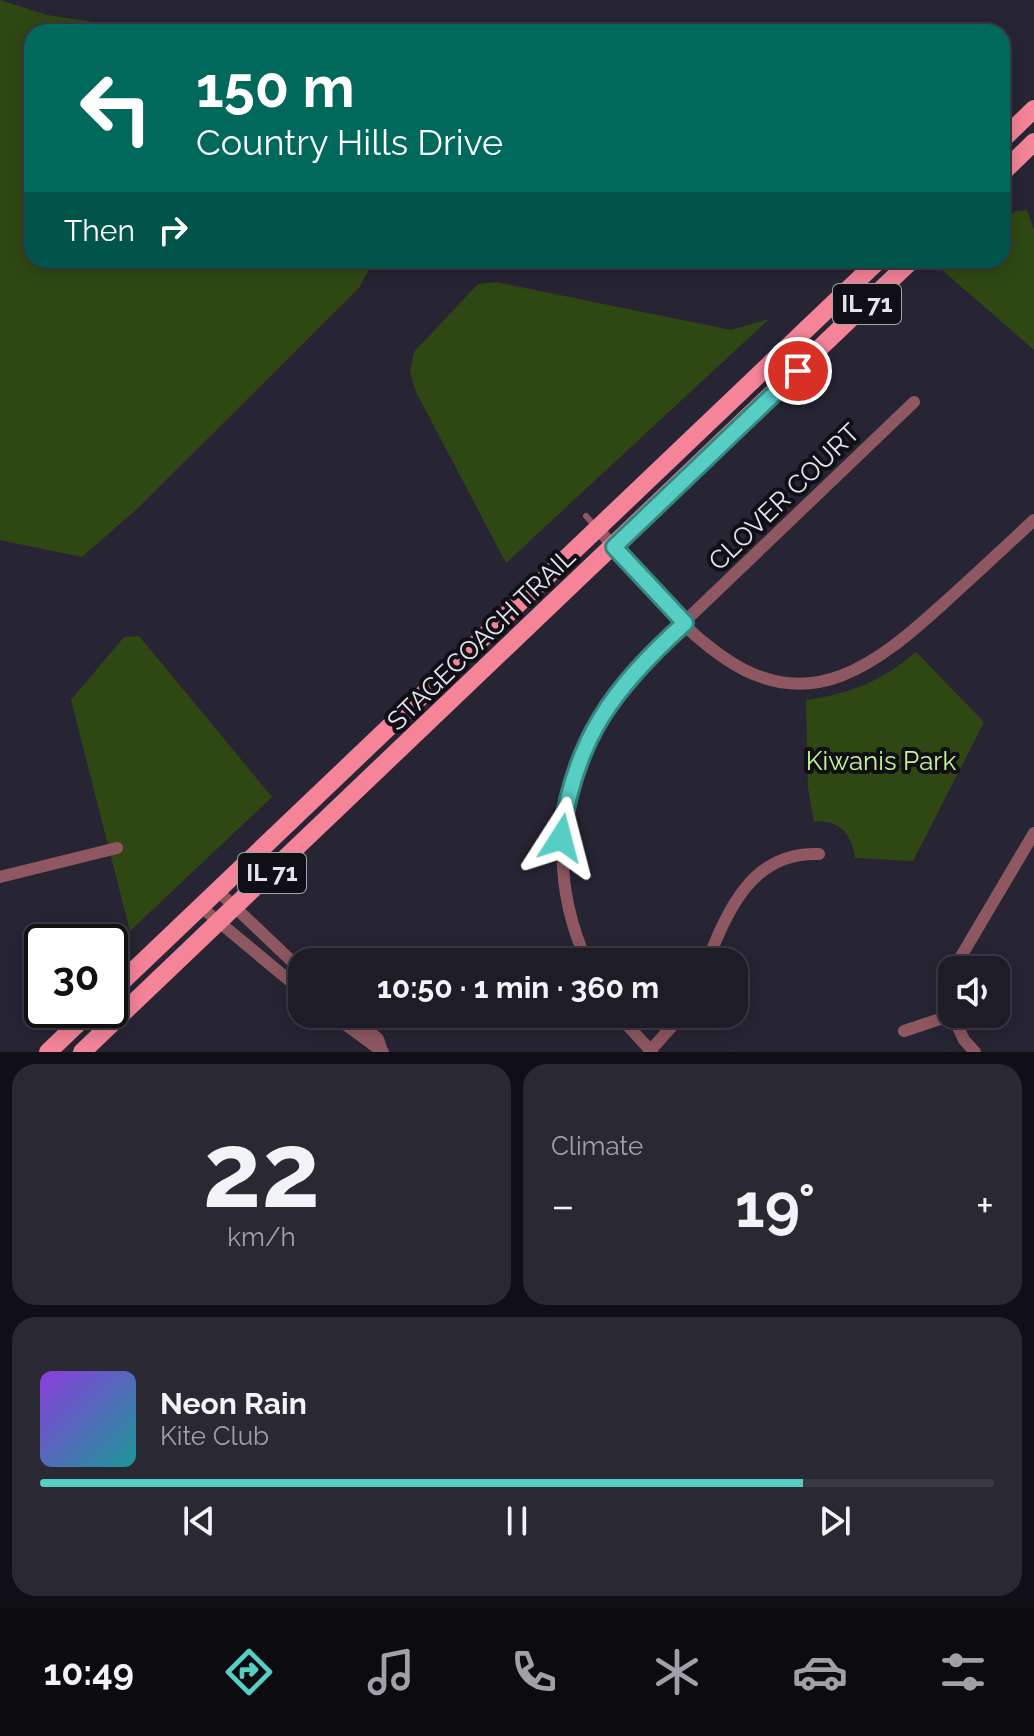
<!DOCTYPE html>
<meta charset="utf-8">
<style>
body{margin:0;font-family:Raleway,sans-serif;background:#2a2933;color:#f1f3f6;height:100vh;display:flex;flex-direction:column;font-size:30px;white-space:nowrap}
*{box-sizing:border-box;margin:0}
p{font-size:26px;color:#a0a1a7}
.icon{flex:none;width:44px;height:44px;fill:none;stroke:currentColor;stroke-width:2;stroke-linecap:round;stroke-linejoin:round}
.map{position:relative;height:1052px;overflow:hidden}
.side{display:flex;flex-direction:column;gap:12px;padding:12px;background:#100f15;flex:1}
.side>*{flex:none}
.hud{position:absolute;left:24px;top:24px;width:986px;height:244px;border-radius:24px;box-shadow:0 4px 20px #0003,0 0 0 2px #3b3a44;background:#00695c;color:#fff;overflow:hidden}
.fabs{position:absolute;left:938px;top:956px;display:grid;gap:16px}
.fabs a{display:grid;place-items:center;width:72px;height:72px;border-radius:16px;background:#1d1c27;box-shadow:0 4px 20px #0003,0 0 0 2px #3b3a44;font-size:40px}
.speed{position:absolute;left:24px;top:924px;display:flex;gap:16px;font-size:40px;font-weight:700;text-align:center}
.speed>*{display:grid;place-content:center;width:104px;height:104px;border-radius:50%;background:#1d1c27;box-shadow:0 4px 20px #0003,0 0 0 2px #3b3a44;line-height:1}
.speed .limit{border:4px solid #111;border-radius:12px;background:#fff;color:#111}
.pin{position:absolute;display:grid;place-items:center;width:68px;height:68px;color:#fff;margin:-34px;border:4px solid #fff;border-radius:50%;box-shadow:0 2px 8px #0007}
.me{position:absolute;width:88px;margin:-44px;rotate:9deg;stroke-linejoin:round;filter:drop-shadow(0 0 6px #0008)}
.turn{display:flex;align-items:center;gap:28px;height:168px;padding:0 40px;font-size:36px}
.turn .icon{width:104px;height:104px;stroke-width:2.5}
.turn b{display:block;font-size:56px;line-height:68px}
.then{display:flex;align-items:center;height:76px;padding:0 40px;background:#0003;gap:16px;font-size:30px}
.big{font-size:60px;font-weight:700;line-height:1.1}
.side .card{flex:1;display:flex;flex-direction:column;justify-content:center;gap:12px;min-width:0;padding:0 28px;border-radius:24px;background:#2a2933}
.side .dial{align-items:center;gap:0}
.dial b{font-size:104px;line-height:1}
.song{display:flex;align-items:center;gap:24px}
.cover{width:96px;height:96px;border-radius:12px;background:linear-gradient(135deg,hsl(270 70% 55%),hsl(180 70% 35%))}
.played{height:8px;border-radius:4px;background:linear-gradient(90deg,#56cec4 80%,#3b3a44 80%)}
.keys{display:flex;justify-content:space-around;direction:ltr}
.heat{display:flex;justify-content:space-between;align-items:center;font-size:44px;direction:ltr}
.side .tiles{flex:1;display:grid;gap:12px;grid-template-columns:1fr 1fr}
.card:last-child{grid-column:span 2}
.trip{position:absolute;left:288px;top:948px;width:460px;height:80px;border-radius:24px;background:#1d1c27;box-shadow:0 4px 20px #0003,0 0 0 2px #3b3a44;font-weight:700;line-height:80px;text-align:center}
.tab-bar{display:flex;height:128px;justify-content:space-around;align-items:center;background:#0c0b10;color:#a0a1a7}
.tab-bar .icon{width:56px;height:56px}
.tab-bar .selected{color:#56cec4}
.tab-bar b{font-size:36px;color:#f1f3f6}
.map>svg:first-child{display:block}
.green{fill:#2f4813}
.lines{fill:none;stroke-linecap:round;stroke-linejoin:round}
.service{stroke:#8e5761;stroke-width:6}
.minor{stroke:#8e5761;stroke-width:12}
.primary{stroke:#f58499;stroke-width:18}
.route-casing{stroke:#38867f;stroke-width:20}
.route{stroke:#56cec4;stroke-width:14}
.labels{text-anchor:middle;stroke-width:8;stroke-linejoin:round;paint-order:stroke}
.shield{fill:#100f16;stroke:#a5a4ad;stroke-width:2}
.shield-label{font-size:24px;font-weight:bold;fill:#e5e4ee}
.street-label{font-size:26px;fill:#e5e4ee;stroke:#100f16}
.park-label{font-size:26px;fill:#c5f696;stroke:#100f16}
</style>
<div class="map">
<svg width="1034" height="1052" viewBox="0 0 1034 1052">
<rect width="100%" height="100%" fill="#272534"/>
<g class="green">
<path d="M0,0L47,15L160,32H32V260H374L359,288L138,508L82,557L0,540Z"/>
<path d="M1027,210L1034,230V350L941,269L952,260H1002V222L1016,211Z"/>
<path d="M496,282L731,330L769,319L506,563L415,390L410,371L414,352L478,284Z"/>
<path d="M139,636L272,797L130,931L71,700L124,637Z"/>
<path d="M916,652L984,722L913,861L855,858C852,834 839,819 814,822L808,788L806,700C850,694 882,681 916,652Z"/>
</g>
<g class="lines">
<path class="service" d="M586,516L597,528"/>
<g class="minor">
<path d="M599,530C637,573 676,625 723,657C811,719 879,662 944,603C974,576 1004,548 1034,520"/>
<path d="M0,877L117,848"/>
<path d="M218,891L302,971"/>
<path d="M201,907L302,991"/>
<path d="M587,962C541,860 562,753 634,670L914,402"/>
<path d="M707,962C728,909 753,851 819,854"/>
<path d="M953,970L1034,833"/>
<path d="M952,975L949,988L952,1014"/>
<path d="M331,1014L383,1052"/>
<path d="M350,1014L378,1039L382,1051"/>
<path d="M617,1014L652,1052"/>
<path d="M952,1014L964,1040L975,1052"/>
<path d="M904,1031L952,1015"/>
<path d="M649,1052L683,1014"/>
</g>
<g class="primary">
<path d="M1002,140L1034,109"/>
<path d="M1002,173L1034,142"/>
<path d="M110,993L879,260"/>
<path d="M48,1052L92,1010"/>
<path d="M82,1052L912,260"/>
</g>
</g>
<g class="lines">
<defs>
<path id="route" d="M561,838C574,740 613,688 685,623L614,547L798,371"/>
</defs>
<use href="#route" class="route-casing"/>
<use href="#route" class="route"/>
</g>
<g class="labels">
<g class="shield">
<rect x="833" y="284" width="68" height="40" rx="6"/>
<rect x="238" y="853" width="68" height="40" rx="6"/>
</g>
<g class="shield-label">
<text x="867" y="312">IL 71</text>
<text x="272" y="881">IL 71</text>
</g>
<g class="street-label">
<text transform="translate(784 497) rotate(-44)" y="9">CLOVER COURT</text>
<text transform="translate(481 639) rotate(-44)" y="9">STAGECOACH TRAIL</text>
</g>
<g class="park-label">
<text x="881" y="770">Kiwanis Park</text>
</g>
</g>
</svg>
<div class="fabs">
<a><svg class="icon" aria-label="sound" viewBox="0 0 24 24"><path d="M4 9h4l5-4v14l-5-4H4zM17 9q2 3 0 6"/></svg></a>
</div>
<div class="speed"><div class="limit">30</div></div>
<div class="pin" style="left:798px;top:371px;background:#d93025"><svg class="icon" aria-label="arrive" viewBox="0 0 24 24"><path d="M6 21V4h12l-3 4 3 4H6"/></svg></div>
<svg class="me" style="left:561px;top:838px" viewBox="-20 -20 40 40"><path d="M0-17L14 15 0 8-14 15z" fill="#56cec4" stroke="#fff" stroke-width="4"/></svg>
<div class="trip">10:50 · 1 min · 360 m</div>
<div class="hud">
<div class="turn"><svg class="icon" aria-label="left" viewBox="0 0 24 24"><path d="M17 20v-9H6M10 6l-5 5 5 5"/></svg><div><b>150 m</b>Country Hills Drive</div></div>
<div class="then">Then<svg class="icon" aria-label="right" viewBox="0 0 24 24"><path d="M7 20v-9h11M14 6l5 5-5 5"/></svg></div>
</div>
</div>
<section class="side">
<div class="tiles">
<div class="card dial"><b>22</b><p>km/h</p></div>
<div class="card"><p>Climate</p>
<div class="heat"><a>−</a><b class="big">19°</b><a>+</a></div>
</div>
<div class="card">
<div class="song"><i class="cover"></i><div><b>Neon Rain</b><p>Kite Club</p></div></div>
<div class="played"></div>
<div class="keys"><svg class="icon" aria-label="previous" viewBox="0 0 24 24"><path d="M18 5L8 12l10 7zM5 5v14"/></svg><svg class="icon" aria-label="pause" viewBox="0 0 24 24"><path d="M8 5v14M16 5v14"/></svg><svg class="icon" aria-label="next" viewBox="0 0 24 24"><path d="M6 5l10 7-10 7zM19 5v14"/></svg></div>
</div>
</div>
</section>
<nav class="tab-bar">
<b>10:49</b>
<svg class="icon selected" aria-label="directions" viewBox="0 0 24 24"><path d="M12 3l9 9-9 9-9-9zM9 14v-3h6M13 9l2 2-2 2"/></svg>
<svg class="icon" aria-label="music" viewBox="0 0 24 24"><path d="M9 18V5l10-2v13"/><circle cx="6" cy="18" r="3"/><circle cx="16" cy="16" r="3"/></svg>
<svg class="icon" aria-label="phone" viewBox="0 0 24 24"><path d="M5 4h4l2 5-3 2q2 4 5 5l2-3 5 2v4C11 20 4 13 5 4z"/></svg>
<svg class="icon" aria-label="climate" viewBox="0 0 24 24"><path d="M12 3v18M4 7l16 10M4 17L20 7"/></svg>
<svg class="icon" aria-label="car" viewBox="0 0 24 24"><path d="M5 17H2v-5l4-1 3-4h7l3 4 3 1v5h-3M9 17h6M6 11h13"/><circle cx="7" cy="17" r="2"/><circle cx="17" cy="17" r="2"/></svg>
<svg class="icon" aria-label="filters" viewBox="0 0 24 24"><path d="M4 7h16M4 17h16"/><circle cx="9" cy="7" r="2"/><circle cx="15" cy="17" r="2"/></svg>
</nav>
